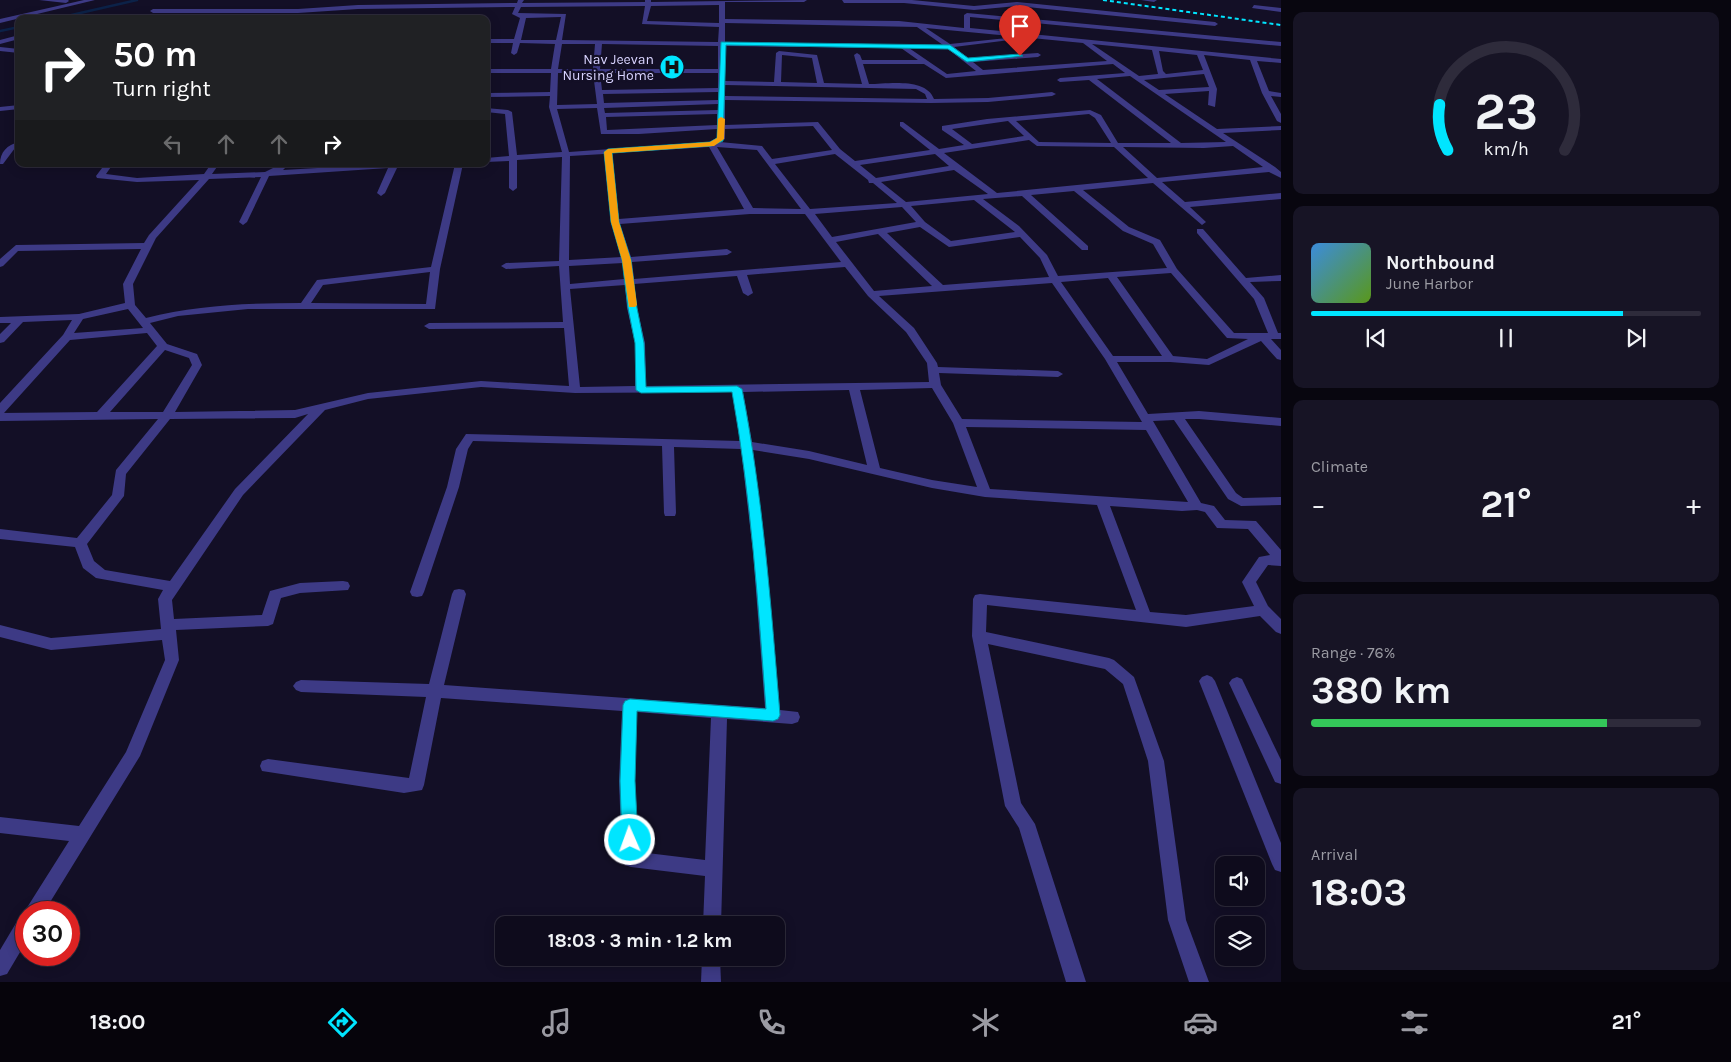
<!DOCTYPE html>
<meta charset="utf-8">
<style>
body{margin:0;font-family:Karla,sans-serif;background:#171425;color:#f1f3f6;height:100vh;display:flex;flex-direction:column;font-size:19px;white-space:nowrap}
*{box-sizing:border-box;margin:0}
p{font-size:16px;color:#9b9ba3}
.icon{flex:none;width:28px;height:28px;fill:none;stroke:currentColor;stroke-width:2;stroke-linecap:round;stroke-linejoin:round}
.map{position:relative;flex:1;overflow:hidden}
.drawer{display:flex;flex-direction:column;gap:12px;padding:12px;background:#08060f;width:450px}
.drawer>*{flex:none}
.top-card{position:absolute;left:15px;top:15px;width:475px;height:152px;border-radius:10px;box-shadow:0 2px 12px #0003,0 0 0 1px #2e2b3b;background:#202124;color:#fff;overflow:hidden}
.controls{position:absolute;left:1215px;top:856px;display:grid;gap:10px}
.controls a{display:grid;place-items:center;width:50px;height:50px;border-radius:10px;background:#0e0b1c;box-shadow:0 2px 12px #0003,0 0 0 1px #2e2b3b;font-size:25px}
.speed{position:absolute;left:15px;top:901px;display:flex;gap:10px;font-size:25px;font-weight:700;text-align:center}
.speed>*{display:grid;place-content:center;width:65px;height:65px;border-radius:50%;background:#0e0b1c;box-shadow:0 2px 12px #0003,0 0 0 1px #2e2b3b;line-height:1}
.speed .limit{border:8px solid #d22;background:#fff;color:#111}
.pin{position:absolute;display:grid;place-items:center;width:42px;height:42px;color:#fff;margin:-51px -21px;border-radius:50% 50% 50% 0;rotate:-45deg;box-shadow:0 0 5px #0007}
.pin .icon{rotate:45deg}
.me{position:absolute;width:55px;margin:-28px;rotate:358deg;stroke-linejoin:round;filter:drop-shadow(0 0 4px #0008)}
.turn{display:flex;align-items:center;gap:18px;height:105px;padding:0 15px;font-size:22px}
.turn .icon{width:65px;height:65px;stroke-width:2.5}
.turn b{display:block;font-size:35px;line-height:42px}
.lanes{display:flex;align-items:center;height:48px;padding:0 15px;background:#0003;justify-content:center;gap:25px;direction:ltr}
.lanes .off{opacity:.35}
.big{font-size:38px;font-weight:700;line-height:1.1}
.drawer .widget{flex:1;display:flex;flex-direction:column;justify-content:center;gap:8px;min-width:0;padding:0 18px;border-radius:10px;background:#171425}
.drawer .dial{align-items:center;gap:0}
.dial svg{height:130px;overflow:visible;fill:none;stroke:#2e2b3b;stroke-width:7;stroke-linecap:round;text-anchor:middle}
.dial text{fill:#f1f3f6;stroke:none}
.song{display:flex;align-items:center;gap:15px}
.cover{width:60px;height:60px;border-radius:8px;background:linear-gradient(135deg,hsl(210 70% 55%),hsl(90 70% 35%))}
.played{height:5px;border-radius:2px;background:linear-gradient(90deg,#00e5ff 80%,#2e2b3b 80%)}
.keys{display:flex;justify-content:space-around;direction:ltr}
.heat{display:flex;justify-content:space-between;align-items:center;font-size:28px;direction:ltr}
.charge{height:8px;border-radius:4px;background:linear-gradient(90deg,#34c759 76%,#2e2b3b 0)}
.trip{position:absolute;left:495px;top:916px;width:290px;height:50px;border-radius:10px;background:#0e0b1c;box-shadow:0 2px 12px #0003,0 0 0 1px #2e2b3b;font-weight:700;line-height:50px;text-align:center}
.tab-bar{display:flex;height:80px;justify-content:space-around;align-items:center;background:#06040b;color:#9b9ba3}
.tab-bar .icon{width:35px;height:35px}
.tab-bar .selected{color:#00e5ff}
.tab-bar b{font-size:22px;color:#f1f3f6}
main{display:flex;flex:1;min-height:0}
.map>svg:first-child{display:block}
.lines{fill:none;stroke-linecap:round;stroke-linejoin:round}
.stream{stroke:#0c2248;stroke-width:2.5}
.minor{fill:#3d3a85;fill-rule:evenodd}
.rail{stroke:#00e5ff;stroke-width:2;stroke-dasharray:4 3;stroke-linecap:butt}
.route{fill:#00e5ff;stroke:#0095a6}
.slow{fill:#f59e0b}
.labels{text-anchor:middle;stroke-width:4.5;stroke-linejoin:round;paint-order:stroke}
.far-poi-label{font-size:14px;fill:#d9d4ff;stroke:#130f26;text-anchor:end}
</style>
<main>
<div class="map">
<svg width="1281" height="982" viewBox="0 0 1281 982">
<rect width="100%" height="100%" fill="#130f26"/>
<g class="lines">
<g class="stream">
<path d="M54,19L137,0"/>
<path d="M0,31L19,27"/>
</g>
<g class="minor">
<path d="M39,0H68L69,1L66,3Z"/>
<path d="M84,0H95L0,23V19Z"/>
<path d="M518,0H524L522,3L645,2V0H651V2L807,0L804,2H725V19L899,21L964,28V15L967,13L1281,42V46L970,17V28L1281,59V63L1257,61L1269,91L1281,93V97L1271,96L1281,114V123L1277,121L1262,93L1250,60L1204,55L1217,89L1215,107L1208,105L1209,91L1165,94L1217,129L1281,126V130L1223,133L1275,167L1281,172V178L1269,172L1162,182L1185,202L1281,193V199L1190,207L1206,222L1202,225L1153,183L1083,190L1129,227L1160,240L1177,269L1234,333H1268L1254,299L1197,233V229H1203L1246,278L1281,275V281L1250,282L1264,298L1278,333H1281V339H1271L1281,350V360L1277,359L1261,341L1209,365L1170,362H1117L1148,414L1199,411L1281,418V426L1199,419H1185L1236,493L1243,498L1281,497V505L1241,506L1228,499L1174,420L1153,421L1201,503L1214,506L1225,520L1256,521L1281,550V566L1268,565L1256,582L1268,606L1281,619V634L1276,632L1260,616L1186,627L987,605L986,632L1109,658L1114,660L1134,677L1164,761L1186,920L1209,982H1189L1168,920L1148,761L1123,684L1105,669L988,644L1021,803L1035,824L1086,982H1066L1019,828L1005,806L972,636L973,599L975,595L980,594L1136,610L1097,505L985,497L932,488L809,459L753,450L766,552L780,710L798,712L800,717L798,722L792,724L727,719L721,925H703L705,876L631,867L625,865L622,859L619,781L622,711L441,698L424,785L422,790L404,793L262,771L260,766L262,761L268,759L409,778L426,697L301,692L296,690L293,686L296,682L301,680L429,684L452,594L454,590L459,589L464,590L466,594L444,685L765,708L753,552L741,449L674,447L676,513L675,516H665L664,513L662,446L473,441L468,449L459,487L424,592L422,596L417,597L412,596L410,592L447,487L456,449L466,434L740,441L732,392L575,393L481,387L368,399L325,410L243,495L172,600L174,619L262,615L270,591L300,583L343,581L348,582L350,586L348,590L300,593L281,598L273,624L268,626L176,630L179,660L140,756L44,912H26V915L25,912L28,906L69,841L0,833V817L79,826L126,752L165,660L162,640L51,650L0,637V625L51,638L161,629L158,599L163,590L96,578L83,568L75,547L0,539V529L77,538L112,495L116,470L158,419L0,421V403L63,335L72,320L23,322L4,342L0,343V334L11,323H0V317L79,314L125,303L123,284L141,249L18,251L3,266L0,267V259L16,245L144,243L149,235L199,180L137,182L97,178L96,176L105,164H113L106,174L137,178L204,174L211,164H219L212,174L265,172L281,164H289L283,170L387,164H424L420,166L397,168L385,193L381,196L377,193L388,168L269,176L247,222L243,225L239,222L261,177L209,179L156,238L133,284L135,305L146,318C197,305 249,303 301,303L317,280L431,267L455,164H463L440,269L435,309H248L178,316L150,323L167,344L197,354L202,365L175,412L295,410L368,393L481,381L569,386L564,328L429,329L424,326L429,323L563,322L559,266L506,269L501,266L506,263L559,261L562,157L517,160V188L513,191L509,188V161L486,162V158L509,156L505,114L486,112V108L508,110L512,112L517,155L562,152L549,107L550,96L486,97V93L550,92L551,73H486V69H551L555,44L520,43L517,53L514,55L511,53L513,43H486V39H514L520,18L512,14L515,7L358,9L298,13H153L150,11L153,9H298L358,5L517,3ZM719,5V23L647,21L651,6ZM645,6L642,24L719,27L718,42L562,40L566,14L518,13L521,7ZM561,17L556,40H521L526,18ZM725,23L917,27L943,45L725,42ZM926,28L1083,43L1107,61L983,70L973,62L1038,57L1041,55L1038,53L968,58L954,47L1010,40L1007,38L950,44ZM562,44H595L593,69H558ZM602,44L718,46V69H600ZM1092,44L1152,50L1158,74L1139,76ZM725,46L901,48L918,60H862L860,55L857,53L854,55L862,84L824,83L817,55L779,51L776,53L774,82L725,81ZM909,48L948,49L976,71L947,74ZM1159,51L1197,55L1203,70L1166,74L1163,71ZM782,55L812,58L817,83L781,82ZM863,64H924L946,78L1113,64L1125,73L1060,78L1057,80L1060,82L1089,80L1171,143H1118L1101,115L1090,110L987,119L942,126V130L964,145L939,149L903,122H900V126L930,150L855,161L840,149L818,122L725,125V100L931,103L988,102L1052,96L1056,94L1052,92L988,98L934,99C926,77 887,84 869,84ZM558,73H593L597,104L557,105ZM600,73H718V88L602,90ZM1204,74L1209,87L1159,90L1144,80ZM1130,76L1226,142L1181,143L1097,79ZM725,85L916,89L925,94L927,99L725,96ZM718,92V100L604,103L603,94ZM718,104V110L605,113L604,108ZM597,108L601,134H639L717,129V138L709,142L569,152L557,109ZM717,114V125L607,130L606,117ZM1089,114L1095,118L1111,143L1039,142L1016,121ZM1008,121L1024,136L972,144L952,129ZM813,126L832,150L772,159L762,146L720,142L725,139V129ZM1029,140L1037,146L1114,147L1148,178L997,193L944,153ZM1233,146L1263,167L1157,178L1123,147L1204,148ZM709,147L744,209L619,219L612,153ZM717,147L757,150L801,209L753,208ZM604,154L611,222L622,257L569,260L570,156ZM835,154L868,180L869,183H873L897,203L810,209L775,164ZM935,154L949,166L876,178L860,165ZM954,170L988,194L906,202L881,182ZM1074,191L1123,231L1153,244L1167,268L1058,276L1047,255L1019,226L983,199L1022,196L1082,250H1088V246L1031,195ZM974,200L1015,232L951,241L925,222L911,206ZM902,207L916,222L832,237L815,214ZM750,214H805L841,262L634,279L632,262L727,255L732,252L727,249L631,257L620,224ZM920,227L949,247L1020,237L1040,258L1049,277L943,285L887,233ZM878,234L932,286L874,291L836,242ZM623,263L624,279L570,284L569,266ZM845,267L868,296L906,332L927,363L929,382L646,386L645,343L637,308L634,284L737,276L743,293L748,296L753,293L747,275ZM430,272L426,304L311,303L323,285ZM1171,273L1227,338L1248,339L1207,359L1173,356L1117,277ZM1108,278L1162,356H1113L1061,282ZM1052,283L1105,359L1142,422L962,419L941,385L939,373L1058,377L1063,374L1058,371L938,367L937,363L914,328L879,296ZM625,285L627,308L635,343V386L580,387L570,289ZM128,309L143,328L74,333L83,319ZM147,333L157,346L97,412L1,413H4L70,340ZM165,350L189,358L192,365L163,412H110ZM932,388L953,423L977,487L932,480L880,468L860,390ZM849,390L867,465L809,451L752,442L743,392ZM308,414L235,489L170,581L105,570L94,561L87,544L124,496L126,474L170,419L295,418ZM966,427L1146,430L1188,502L990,489ZM1110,506L1182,511L1197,510L1205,512L1217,528L1248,529L1270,555L1259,557L1242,582L1254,606L1186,615L1150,612ZM637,712L711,718L705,860L639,852L635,781Z"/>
<path d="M842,0H912L974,6L1017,2L1215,22L1218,24L1215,26L1017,6L974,10L904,3H844Z"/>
<path d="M1141,0H1157L1154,2Z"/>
<path d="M1254,5L1281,8V12L1252,8Z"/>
<path d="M19,35V39L0,44V40Z"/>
<path d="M0,47L19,49V53L0,51Z"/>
<path d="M19,105V109L0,111V107Z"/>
<path d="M19,142V147L15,148L3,164H0C0,152 7,145 19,142Z"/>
<path d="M1207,675L1212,677L1215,681L1281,843V872L1275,870L1272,864L1199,681L1202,677Z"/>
<path d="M1237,677L1242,679L1281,760V784L1275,782L1229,683L1232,679Z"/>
<path d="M26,916V942L7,974L0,976V950L19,918Z"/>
<path d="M702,958H720L721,982H701Z"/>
</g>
<path class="rail" d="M1103,0L1281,25"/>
</g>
<path class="route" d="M721,42L950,45L968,58L1020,54L1023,56L967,62L948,49L726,45L723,141L711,146L612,153L619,222L631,260L637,308L644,343L646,387L737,386L742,389C763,497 771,606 780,715L778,719L773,721L637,711L635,781L638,840L635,845L630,847L624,845L622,840L620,781L623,705L625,701L630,699L766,709C758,603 751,497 732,392L641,393L636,390L635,343L628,308L622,260L611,222L604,152L608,149L710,142L717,138Z"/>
<path class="slow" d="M721,117L725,119L724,139L714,146L612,153L619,222L631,260L637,305L635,307H629L622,260L611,222L604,152L608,149L710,142L717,138L718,119Z"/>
<defs>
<symbol id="hospital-disc" viewBox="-11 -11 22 22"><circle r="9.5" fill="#00e5ff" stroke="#130f26"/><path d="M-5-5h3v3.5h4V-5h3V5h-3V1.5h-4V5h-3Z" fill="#111"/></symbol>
</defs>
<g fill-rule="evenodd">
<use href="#hospital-disc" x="658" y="53" width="28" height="28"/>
</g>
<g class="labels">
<g class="far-poi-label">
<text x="654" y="64">Nav Jeevan<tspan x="654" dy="16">Nursing Home</tspan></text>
</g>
</g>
</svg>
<div class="controls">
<a><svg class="icon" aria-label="sound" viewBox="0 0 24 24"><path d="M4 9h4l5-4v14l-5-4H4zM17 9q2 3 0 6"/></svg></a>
<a><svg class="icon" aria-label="layers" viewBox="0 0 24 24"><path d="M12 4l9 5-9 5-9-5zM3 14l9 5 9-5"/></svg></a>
</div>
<div class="speed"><div class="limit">30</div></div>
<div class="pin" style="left:1020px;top:56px;background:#d93025"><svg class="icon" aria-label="arrive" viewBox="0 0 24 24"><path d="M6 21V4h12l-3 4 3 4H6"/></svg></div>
<svg class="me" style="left:630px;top:840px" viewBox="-20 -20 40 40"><circle r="17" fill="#00e5ff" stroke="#fff" stroke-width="3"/><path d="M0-11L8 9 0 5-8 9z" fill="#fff"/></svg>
<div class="trip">18:03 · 3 min · 1.2 km</div>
<div class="top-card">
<div class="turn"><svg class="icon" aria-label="right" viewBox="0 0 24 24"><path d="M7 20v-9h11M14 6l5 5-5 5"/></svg><div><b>50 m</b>Turn right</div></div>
<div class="lanes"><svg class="icon off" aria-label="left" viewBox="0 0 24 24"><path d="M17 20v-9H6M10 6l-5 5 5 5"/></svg><svg class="icon off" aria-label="ahead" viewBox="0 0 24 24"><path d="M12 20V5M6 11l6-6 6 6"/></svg><svg class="icon off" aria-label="ahead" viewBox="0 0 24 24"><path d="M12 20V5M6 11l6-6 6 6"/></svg><svg class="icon" aria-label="right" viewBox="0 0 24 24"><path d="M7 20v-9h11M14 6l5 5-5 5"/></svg></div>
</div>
</div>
<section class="drawer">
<div class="widget dial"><svg viewBox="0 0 100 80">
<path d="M14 69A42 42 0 1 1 86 69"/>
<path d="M14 69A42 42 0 0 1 9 41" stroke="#00e5ff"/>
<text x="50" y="56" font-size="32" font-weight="700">23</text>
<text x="50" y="72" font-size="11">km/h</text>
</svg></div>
<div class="widget">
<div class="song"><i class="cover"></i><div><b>Northbound</b><p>June Harbor</p></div></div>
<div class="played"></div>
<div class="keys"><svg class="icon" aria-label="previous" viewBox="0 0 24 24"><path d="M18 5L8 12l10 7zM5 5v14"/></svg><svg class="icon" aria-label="pause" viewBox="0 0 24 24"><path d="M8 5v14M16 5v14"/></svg><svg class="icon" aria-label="next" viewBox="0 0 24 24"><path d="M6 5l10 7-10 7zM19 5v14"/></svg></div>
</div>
<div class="widget"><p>Climate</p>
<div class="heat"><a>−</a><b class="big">21°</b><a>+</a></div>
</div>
<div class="widget"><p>Range · 76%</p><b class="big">380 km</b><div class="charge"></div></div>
<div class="widget"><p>Arrival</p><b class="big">18:03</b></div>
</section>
</main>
<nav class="tab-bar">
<b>18:00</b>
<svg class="icon selected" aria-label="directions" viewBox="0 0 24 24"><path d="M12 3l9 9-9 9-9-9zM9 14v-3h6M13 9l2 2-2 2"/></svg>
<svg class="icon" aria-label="music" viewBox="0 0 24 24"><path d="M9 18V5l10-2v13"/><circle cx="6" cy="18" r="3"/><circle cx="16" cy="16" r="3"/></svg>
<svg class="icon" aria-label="phone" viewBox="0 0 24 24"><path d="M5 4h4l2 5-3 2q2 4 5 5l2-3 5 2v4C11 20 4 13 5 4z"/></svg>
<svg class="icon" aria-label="climate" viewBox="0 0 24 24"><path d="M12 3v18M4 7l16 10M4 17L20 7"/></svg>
<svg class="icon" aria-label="car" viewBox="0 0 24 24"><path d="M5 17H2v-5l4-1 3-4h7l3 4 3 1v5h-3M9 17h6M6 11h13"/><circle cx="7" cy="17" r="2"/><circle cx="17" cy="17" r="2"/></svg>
<svg class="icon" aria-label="filters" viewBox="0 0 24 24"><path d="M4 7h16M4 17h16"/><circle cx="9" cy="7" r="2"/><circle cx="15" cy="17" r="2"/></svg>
<b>21°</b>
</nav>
